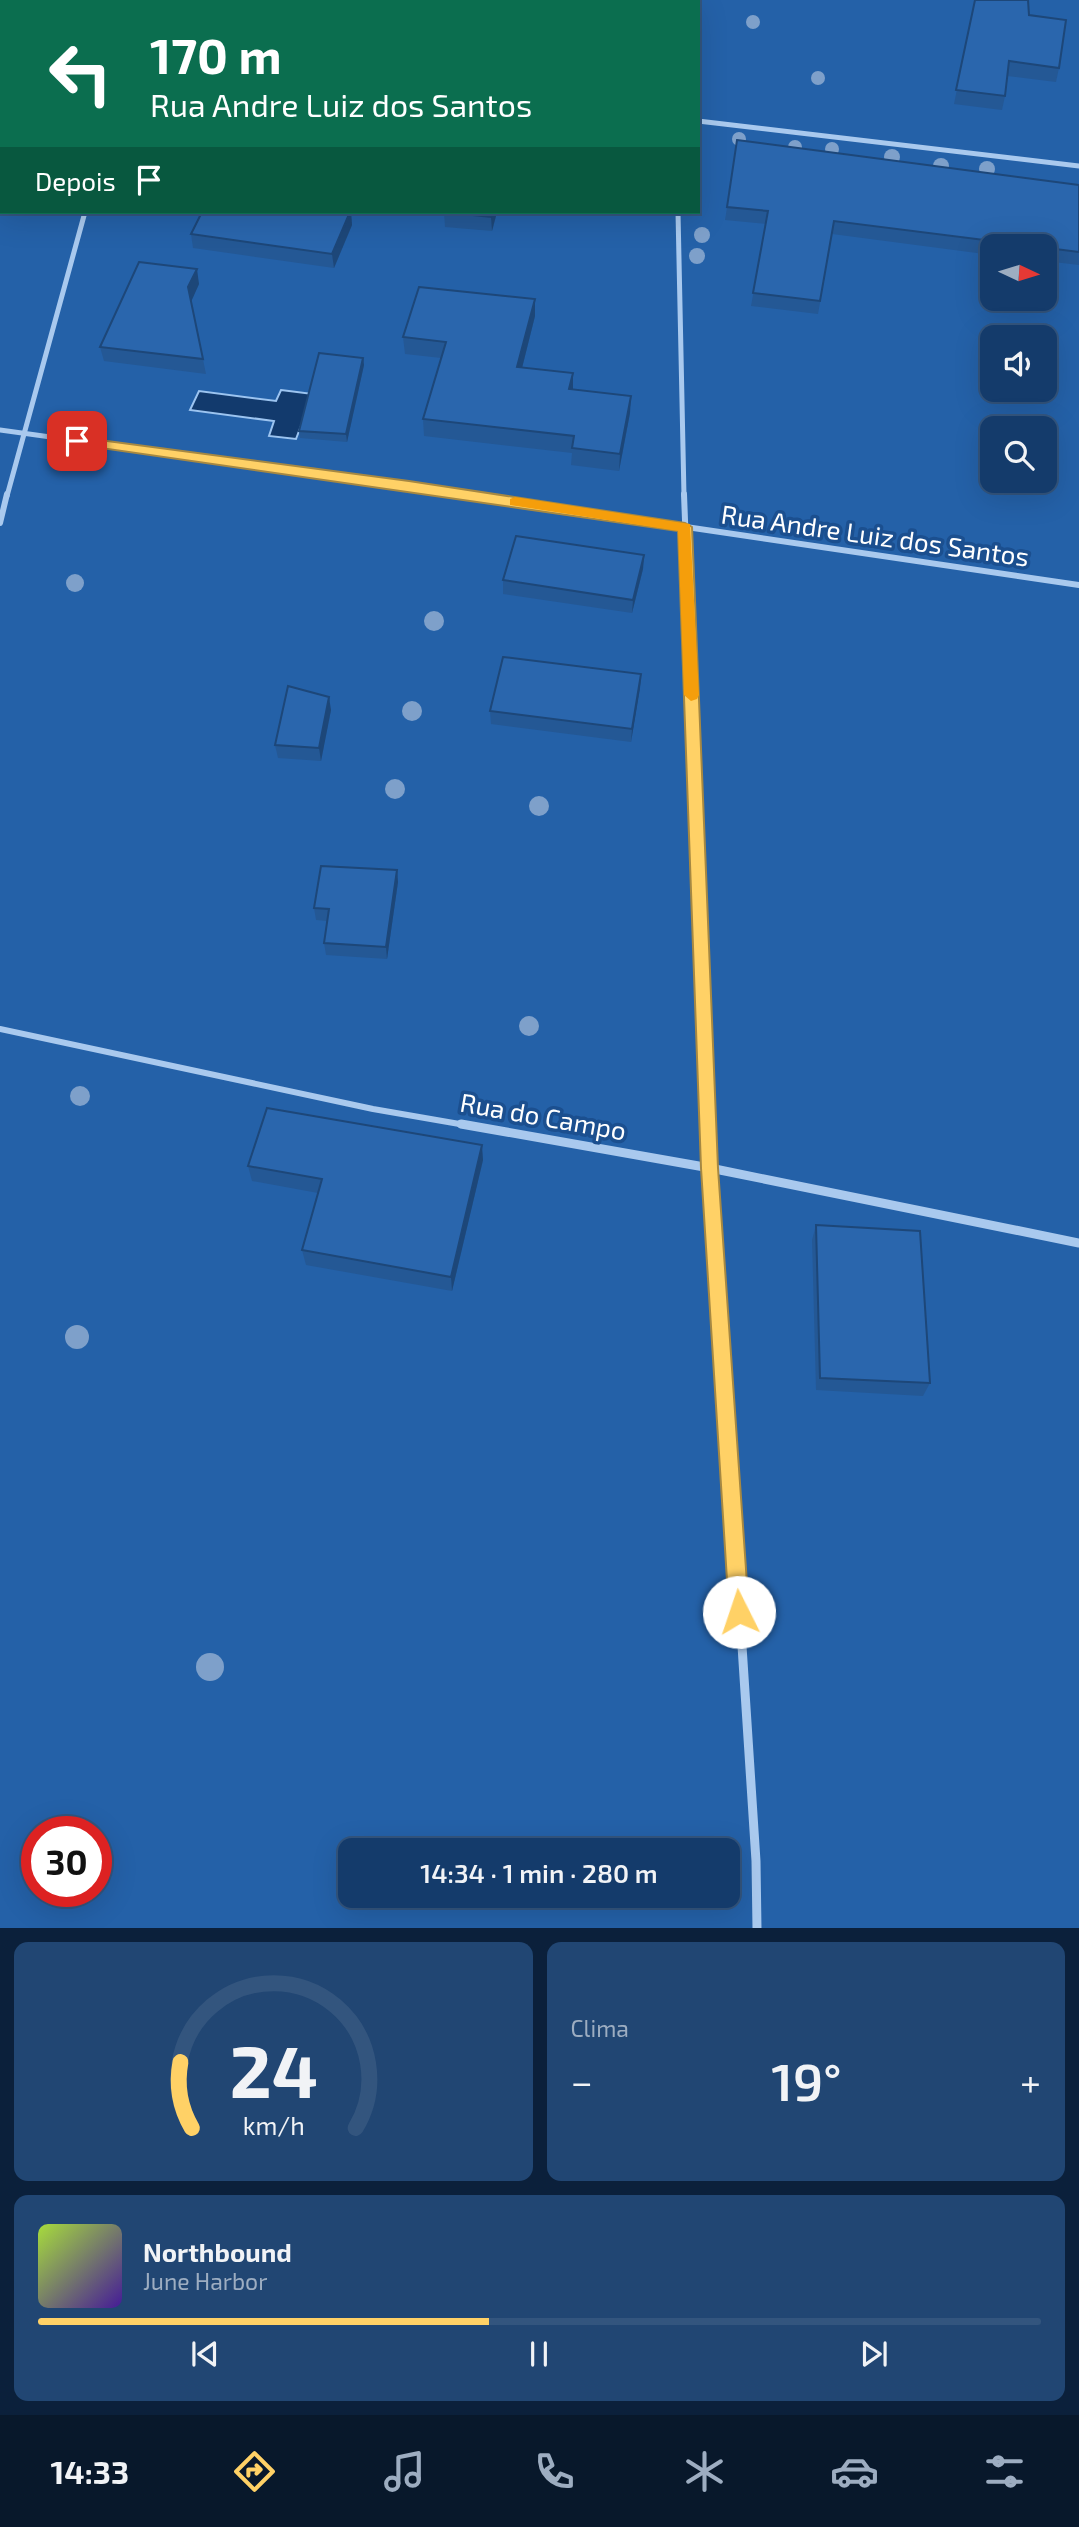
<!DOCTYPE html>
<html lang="pt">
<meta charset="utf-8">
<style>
body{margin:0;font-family:"Exo 2",sans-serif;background:#214673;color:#f1f3f6;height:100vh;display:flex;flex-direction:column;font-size:26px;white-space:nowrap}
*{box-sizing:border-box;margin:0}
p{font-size:23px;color:#9dadc1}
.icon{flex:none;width:38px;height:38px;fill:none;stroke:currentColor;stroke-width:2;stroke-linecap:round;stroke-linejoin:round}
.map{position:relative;height:1928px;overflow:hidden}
.drawer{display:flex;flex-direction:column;gap:14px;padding:14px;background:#0b203b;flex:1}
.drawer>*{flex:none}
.banner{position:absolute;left:0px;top:0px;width:700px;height:214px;box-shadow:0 7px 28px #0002,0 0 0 2px #33557e;background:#0b6e4f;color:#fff;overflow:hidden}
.needle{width:46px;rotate:94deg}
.controls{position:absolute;left:980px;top:234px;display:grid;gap:14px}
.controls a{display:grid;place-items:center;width:77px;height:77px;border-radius:14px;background:#143b6b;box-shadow:0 7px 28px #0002,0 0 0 2px #33557e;font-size:35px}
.speed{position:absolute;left:21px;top:1816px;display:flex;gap:14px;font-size:35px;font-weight:700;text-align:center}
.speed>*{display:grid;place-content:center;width:91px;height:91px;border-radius:50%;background:#143b6b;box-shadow:0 7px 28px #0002,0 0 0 2px #33557e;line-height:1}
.speed .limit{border:10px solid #d22;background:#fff;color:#111}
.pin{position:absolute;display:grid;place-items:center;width:60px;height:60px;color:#fff;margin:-30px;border-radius:14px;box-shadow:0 4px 10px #0006}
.me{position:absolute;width:77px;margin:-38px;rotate:356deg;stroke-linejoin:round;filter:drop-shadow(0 0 5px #0008)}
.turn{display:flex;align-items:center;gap:24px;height:147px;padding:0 35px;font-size:32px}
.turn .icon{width:91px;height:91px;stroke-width:2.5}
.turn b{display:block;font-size:49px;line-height:60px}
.then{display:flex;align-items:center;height:66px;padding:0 35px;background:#0003;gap:14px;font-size:26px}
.big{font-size:52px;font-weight:600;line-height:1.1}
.drawer .card{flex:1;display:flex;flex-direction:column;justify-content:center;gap:10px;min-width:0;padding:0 24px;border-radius:14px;background:#214673}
.drawer .dial{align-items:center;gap:0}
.dial svg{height:182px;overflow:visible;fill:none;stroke:#33557e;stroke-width:7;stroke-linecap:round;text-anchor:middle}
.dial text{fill:#f1f3f6;stroke:none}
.song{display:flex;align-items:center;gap:21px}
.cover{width:84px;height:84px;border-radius:10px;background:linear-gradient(135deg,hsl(80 70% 55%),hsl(260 70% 35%))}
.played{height:7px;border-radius:4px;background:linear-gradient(90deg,#ffd166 45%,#33557e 45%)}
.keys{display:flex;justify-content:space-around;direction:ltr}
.heat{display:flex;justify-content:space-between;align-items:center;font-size:38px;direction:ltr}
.drawer .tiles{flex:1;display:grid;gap:14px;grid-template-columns:1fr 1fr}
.card:last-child{grid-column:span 2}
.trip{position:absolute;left:338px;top:1838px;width:402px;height:70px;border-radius:14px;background:#143b6b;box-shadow:0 7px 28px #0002,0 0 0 2px #33557e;font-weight:600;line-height:70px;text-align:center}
.dock{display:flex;height:112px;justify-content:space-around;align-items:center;background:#08182b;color:#9dadc1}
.dock .icon{width:49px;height:49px}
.dock .current{color:#ffd166}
.dock b{font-size:32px;color:#f1f3f6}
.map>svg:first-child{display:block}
.green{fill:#2461a8;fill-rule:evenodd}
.water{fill:#123a6d;stroke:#9cc4f0;stroke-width:2}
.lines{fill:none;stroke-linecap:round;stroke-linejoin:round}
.street-far2{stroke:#a9c9ee;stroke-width:5}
.street-far1{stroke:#a9c9ee;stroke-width:6}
.street{stroke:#a9c9ee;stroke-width:9}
.tree{fill:#7ea0ca}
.wall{fill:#245895}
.shaded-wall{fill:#1d4779}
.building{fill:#2a66ad;stroke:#1d4779;stroke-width:2}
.route{fill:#ffd166;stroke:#a68842;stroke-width:2}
.slow{fill:#f59e0b}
.labels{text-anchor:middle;stroke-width:7;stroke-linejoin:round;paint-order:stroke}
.street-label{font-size:26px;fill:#fff;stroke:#1b4f8f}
</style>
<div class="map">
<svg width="1079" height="1929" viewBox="0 0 1079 1929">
<rect width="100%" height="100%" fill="#1b4f8f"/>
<path class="green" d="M0,0H1079V1928L0,1929ZM2,2H698V212H2ZM992,247H1045V299H992ZM992,338H1045V390H992ZM992,429H1045V481H992ZM37,1832H96V1892H37ZM350,1850H728V1895H350Z"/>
<path class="water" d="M281,390L313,394L296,439L269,436L274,421L190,410L199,391L276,401Z"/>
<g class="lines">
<g class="street-far2">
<path d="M698,121L1079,166"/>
<path d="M678,212L684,496"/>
<path d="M0,430L475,496"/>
<path d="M7,496L85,212"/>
</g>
<g class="street-far1">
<path d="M463,494L1079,585"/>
<path d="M684,494L708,1126"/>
<path d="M0,523L7,494"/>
<path d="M0,1029L373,1109L471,1126"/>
</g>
<g class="street">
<path d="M461,1124L710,1168L1079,1243"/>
<path d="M708,1124L756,1861L757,1929"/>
</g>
</g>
<g class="tree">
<circle cx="753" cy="22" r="7"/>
<circle cx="818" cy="78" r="7"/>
<circle cx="739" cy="139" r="7"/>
<circle cx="795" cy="147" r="7"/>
<circle cx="832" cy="149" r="7"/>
<circle cx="892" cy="157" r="8"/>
<circle cx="941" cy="166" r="8"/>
<circle cx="987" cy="169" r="8"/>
<circle cx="702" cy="235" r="8"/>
<circle cx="697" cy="256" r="8"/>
<circle cx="75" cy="583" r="9"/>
<circle cx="434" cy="621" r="10"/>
<circle cx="412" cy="711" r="10"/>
<circle cx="395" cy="789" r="10"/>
<circle cx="539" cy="806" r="10"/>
<circle cx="529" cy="1026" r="10"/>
<circle cx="80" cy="1096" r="10"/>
<circle cx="77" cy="1337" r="12"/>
<circle cx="210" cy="1667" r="14"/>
</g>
<g class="wall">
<path d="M975,0L1029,15L1059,68L1056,82L1007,76L1005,96L1002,110L954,104Z"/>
<path d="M1079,185V265L1045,261V247H992V255L832,234L818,314L751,306L766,224L725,220L727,207Z"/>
<path d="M351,212L352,225L334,268L193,248L191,234Z"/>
<path d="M444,212H497L492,231L445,227Z"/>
<path d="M199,284L191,301L206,374L104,361L100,347Z"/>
<path d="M535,316L522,368L630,413L619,471L571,465L572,453L424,436L423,419L441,358L405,354L403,337Z"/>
<path d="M363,358L364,365L347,442L300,438L299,431Z"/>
<path d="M644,555L643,569L632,613L503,594V580Z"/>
<path d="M641,674L640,688L631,742L491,724L490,711Z"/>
<path d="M331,710L321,761L278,758L275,745Z"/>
<path d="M397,870L398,882L387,959L326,955L324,943L327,921L316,920L314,908Z"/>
<path d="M483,1160L452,1291L306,1265L302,1250L318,1193L252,1181L248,1166Z"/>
<path d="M816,1225L930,1383L923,1396L816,1390L812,1240Z"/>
</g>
<g class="shaded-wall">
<path d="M351,212L352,225L334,268L332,254Z"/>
<path d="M493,212H497L492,231L491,217Z"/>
<path d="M197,269L199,284L191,302L188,287Z"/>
<path d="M535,299V316L518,384L517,367Z"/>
<path d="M363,358L364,365L347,442L346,434Z"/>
<path d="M573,373V390L569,389Z"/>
<path d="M631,396L630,413L619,471L620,454Z"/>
<path d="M644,555L643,569L632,613L633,600Z"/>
<path d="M641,674L640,688L631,742L632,729Z"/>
<path d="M329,697L331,710L321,761L319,748Z"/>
<path d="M397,870L398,882L387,959L386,947Z"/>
<path d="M482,1145L483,1160L452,1291L451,1277Z"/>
</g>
<g class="building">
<path d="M975,0H1028L1029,15L1066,20L1059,68L1009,61L1005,96L956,90Z"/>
<path d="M737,140L1079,185V252L834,221L820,301L753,293L768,211L727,207Z"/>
<path d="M202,212H350L332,254L191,234Z"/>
<path d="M444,212H493L491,217Z"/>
<path d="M139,262L197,269L188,287L203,359L100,347Z"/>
<path d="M419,287L535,299L517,367L573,373L569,389L631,396L620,454L572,448L574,436L423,419L446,342L403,337Z"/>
<path d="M319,353L363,358L346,434L299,431Z"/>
<path d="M516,536L644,555L633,600L503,580Z"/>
<path d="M503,657L641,674L632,729L490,711Z"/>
<path d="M288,686L329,697L319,748L275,745Z"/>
<path d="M321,866L397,870L386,947L324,943L329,909L314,908Z"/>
<path d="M267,1108L482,1145L451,1277L302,1250L322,1179L248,1166Z"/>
<path d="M816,1225L920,1231L930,1383L820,1378Z"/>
</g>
<path class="route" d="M77,437L409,481L685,523L692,527L718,1168L749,1612L746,1619L739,1622L732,1619L729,1612L701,1168L678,531L73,444V438Z"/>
<path class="slow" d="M515,497L690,524L699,695L697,699L691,701L684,695L678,531L510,505V499Z"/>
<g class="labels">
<g class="street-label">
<text transform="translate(875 536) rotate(8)" y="9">Rua Andre Luiz dos Santos</text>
<text transform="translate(543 1117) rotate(10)" y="9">Rua do Campo</text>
</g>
</g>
</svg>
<div class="controls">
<a><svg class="needle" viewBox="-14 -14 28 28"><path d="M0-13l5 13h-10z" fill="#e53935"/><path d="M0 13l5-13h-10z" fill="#9dadc1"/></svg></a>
<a><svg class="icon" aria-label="sound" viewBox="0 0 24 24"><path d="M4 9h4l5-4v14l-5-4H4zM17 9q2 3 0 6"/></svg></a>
<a><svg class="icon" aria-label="search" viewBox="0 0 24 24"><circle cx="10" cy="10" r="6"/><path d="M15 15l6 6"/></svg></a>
</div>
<div class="speed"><div class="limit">30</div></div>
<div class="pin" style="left:77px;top:441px;background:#d93025"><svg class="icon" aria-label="arrive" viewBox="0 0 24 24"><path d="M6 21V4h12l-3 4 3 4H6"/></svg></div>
<svg class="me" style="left:739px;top:1612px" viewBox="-20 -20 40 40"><circle r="19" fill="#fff"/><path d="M0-13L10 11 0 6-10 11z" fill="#ffd166"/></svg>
<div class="trip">14:34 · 1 min · 280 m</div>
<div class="banner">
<div class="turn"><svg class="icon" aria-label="left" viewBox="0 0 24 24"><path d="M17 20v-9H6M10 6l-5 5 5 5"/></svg><div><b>170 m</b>Rua Andre Luiz dos Santos</div></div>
<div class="then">Depois<svg class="icon" aria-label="arrive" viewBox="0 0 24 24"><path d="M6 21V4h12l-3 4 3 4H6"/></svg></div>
</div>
</div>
<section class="drawer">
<div class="tiles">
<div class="card dial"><svg viewBox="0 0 100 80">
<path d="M14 69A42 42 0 1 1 86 69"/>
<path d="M14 69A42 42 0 0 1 9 40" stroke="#ffd166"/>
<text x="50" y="56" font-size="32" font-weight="700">24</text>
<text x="50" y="72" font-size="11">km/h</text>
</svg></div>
<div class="card"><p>Clima</p>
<div class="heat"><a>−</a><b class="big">19°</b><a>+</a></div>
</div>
<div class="card">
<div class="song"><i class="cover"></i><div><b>Northbound</b><p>June Harbor</p></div></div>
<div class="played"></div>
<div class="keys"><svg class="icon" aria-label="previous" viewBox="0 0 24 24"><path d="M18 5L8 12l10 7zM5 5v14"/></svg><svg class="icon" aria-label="pause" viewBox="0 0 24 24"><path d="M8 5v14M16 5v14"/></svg><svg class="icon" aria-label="next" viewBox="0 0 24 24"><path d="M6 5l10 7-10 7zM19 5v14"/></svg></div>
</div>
</div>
</section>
<nav class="dock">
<b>14:33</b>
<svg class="icon current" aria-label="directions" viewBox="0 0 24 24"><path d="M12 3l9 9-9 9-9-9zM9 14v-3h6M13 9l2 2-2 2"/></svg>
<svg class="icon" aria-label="music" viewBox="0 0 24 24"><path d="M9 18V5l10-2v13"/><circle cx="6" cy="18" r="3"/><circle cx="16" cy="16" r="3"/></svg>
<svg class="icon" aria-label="phone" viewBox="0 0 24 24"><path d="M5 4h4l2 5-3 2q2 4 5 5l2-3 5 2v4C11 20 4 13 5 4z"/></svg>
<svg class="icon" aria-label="climate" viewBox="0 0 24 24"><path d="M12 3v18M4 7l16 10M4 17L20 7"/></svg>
<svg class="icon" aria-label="car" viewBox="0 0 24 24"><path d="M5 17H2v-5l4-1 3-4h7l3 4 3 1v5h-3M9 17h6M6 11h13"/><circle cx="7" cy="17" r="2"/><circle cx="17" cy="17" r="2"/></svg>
<svg class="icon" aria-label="filters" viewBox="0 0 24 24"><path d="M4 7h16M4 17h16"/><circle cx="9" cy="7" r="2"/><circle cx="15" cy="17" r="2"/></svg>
</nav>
